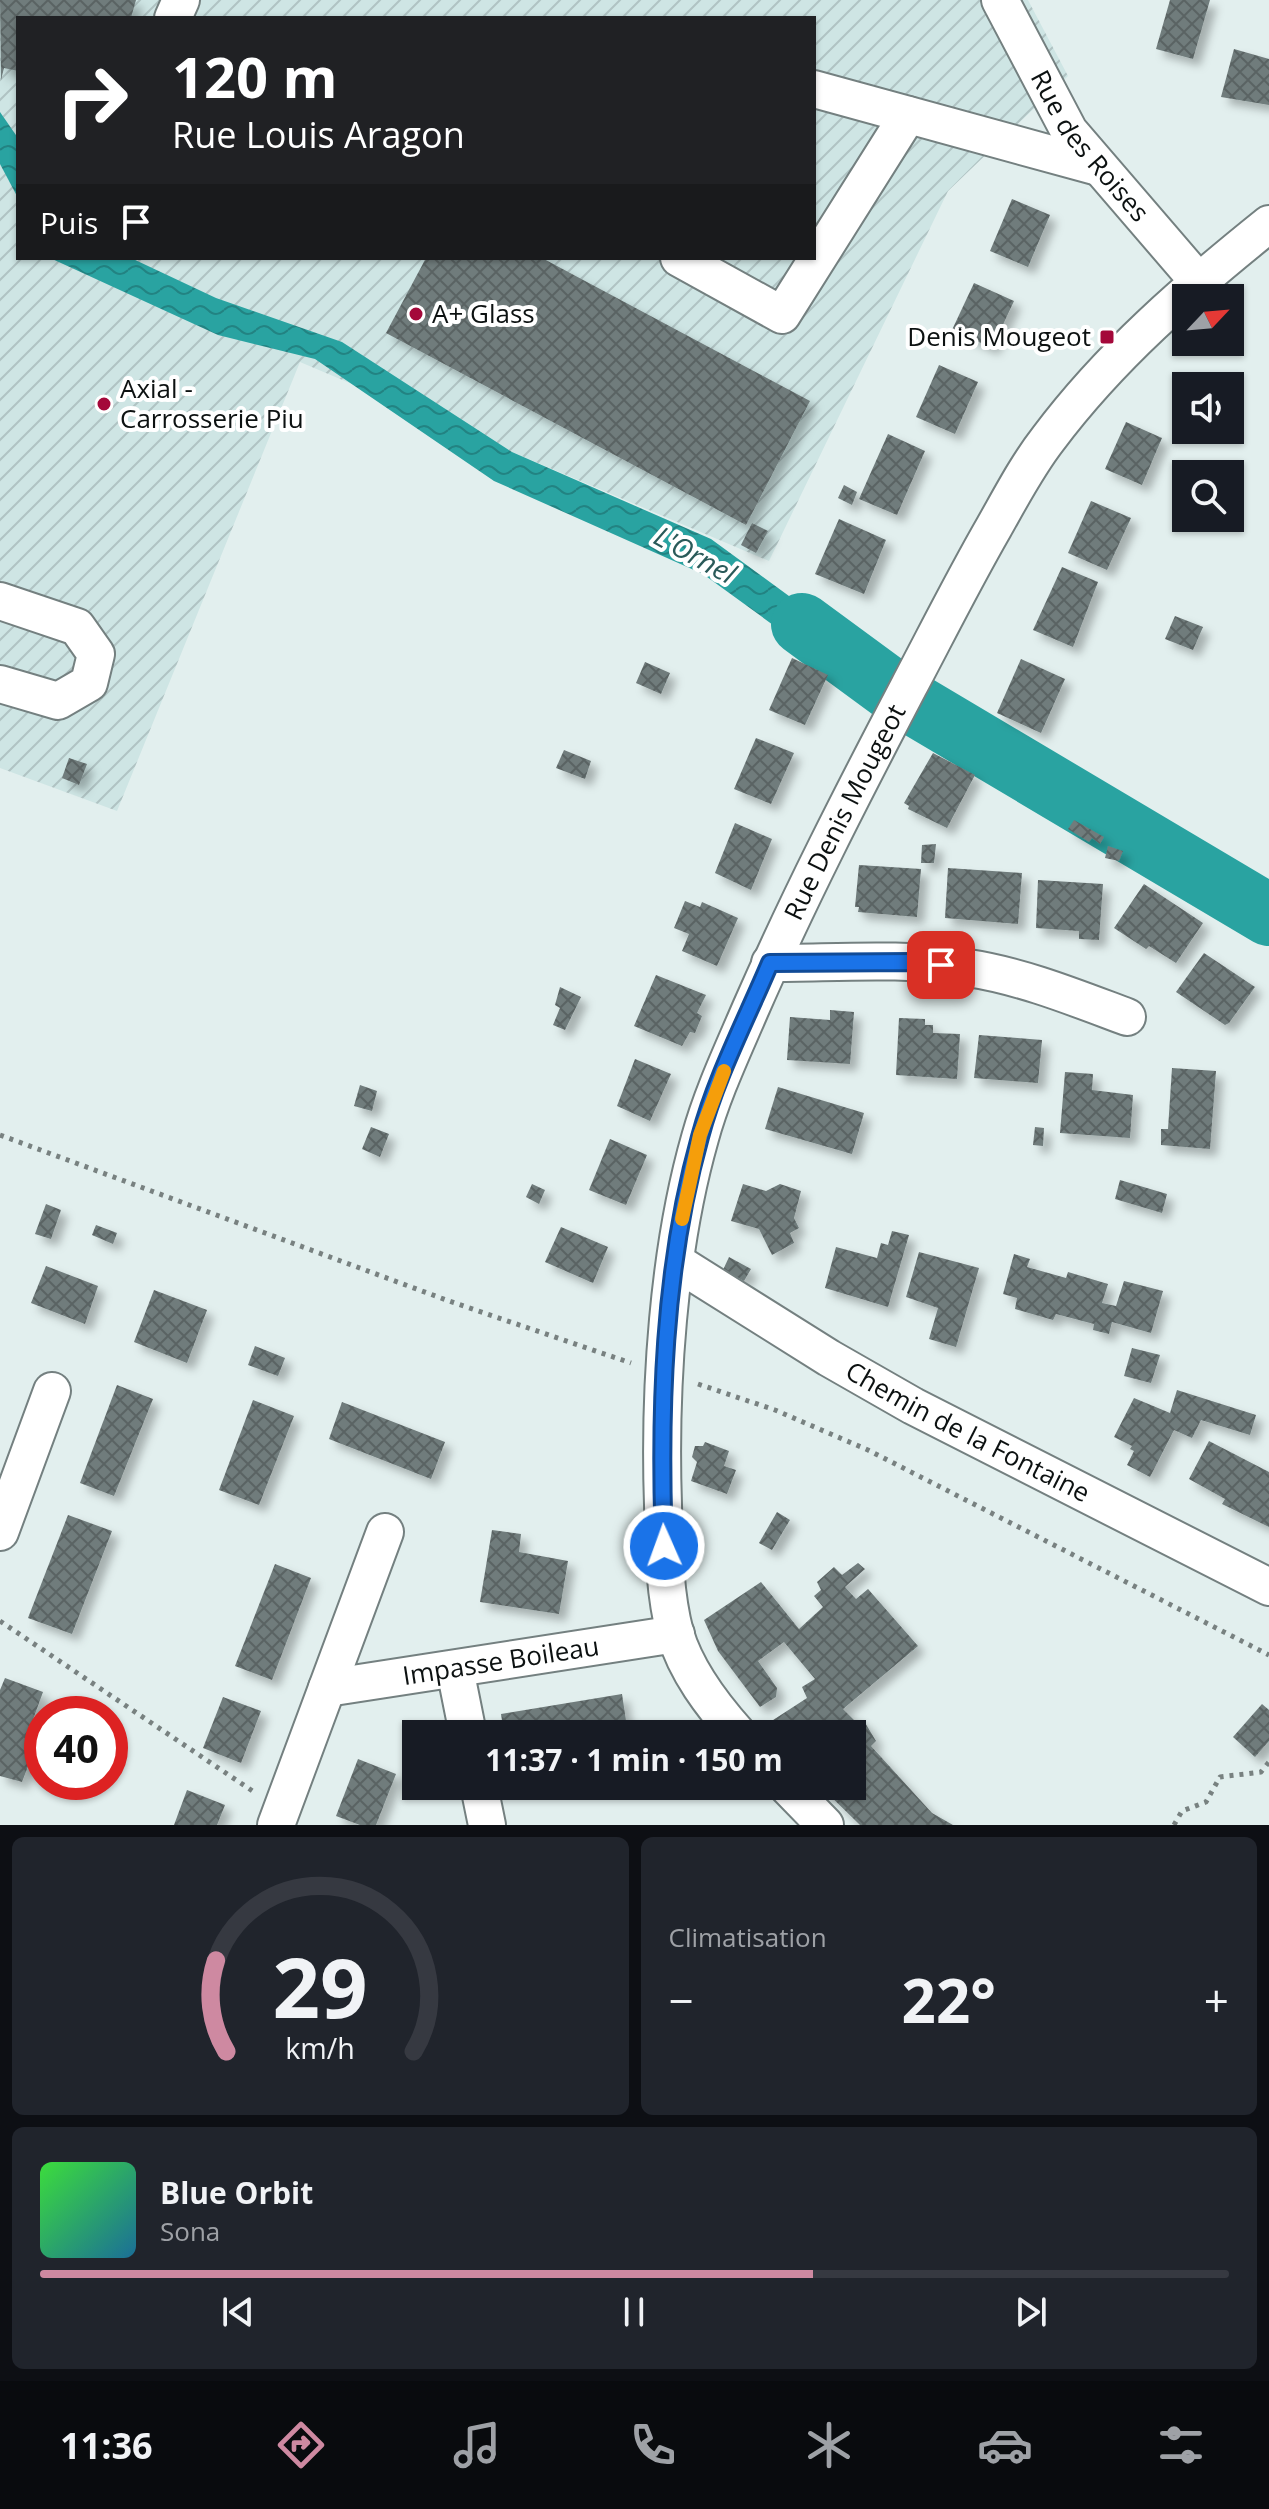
<!DOCTYPE html>
<html lang="fr">
<meta charset="utf-8">
<style>
body{margin:0;font-family:"Open Sans",sans-serif;background:#20242c;color:#f1f3f6;height:100vh;display:flex;flex-direction:column;font-size:30px;white-space:nowrap}
*{box-sizing:border-box;margin:0}
p{font-size:26px;color:#9ea1a6}
.icon{flex:none;width:44px;height:44px;fill:none;stroke:currentColor;stroke-width:2;stroke-linecap:round;stroke-linejoin:round}
.map{position:relative;height:1825px;overflow:hidden}
.drawer{display:flex;flex-direction:column;gap:12px;padding:12px;background:#0d0f14;flex:1}
.drawer>*{flex:none}
.top-card{position:absolute;left:16px;top:16px;width:800px;height:244px;border-radius:0px;box-shadow:0 2px 6px #0004;background:#202124;color:#fff;overflow:hidden}
.needle{width:52px;rotate:64deg}
.controls{position:absolute;left:1172px;top:284px;display:grid;gap:16px}
.controls a{display:grid;place-items:center;width:72px;height:72px;border-radius:0px;background:#171b24;box-shadow:0 2px 6px #0004;font-size:40px}
.speed{position:absolute;left:24px;top:1696px;display:flex;gap:16px;font-size:40px;font-weight:700;text-align:center}
.speed>*{display:grid;place-content:center;width:104px;height:104px;border-radius:50%;background:#171b24;box-shadow:0 2px 6px #0004;line-height:1}
.speed .limit{border:12px solid #d22;background:#fff;color:#111}
.pin{position:absolute;display:grid;place-items:center;width:68px;height:68px;color:#fff;margin:-34px;border-radius:16px;box-shadow:0 4px 12px #0006}
.me{position:absolute;width:88px;margin:-44px;rotate:358deg;stroke-linejoin:round;filter:drop-shadow(0 0 6px #0008)}
.turn{display:flex;align-items:center;gap:28px;height:168px;padding:0 24px;font-size:36px}
.turn .icon{width:104px;height:104px;stroke-width:2.5}
.turn b{display:block;font-size:56px;line-height:68px}
.then{display:flex;align-items:center;height:76px;padding:0 24px;background:#0003;gap:16px;font-size:30px}
.big{font-size:60px;font-weight:700;line-height:1.1}
.drawer .tile{flex:1;display:flex;flex-direction:column;justify-content:center;gap:12px;min-width:0;padding:0 28px;border-radius:12px;background:#20242c}
.drawer .dial{align-items:center;gap:0}
.dial svg{height:208px;overflow:visible;fill:none;stroke:#363941;stroke-width:7;stroke-linecap:round;text-anchor:middle}
.dial text{fill:#f1f3f6;stroke:none}
.song{display:flex;align-items:center;gap:24px}
.cover{width:96px;height:96px;border-radius:12px;background:linear-gradient(135deg,hsl(120 70% 55%),hsl(200 70% 35%))}
.played{height:8px;border-radius:4px;background:linear-gradient(90deg,#ce89a1 65%,#363941 65%)}
.keys{display:flex;justify-content:space-around;direction:ltr}
.heat{display:flex;justify-content:space-between;align-items:center;font-size:44px;direction:ltr}
.drawer .tiles{flex:1;display:grid;gap:12px;grid-template-columns:1fr 1fr}
.tile:last-child{grid-column:span 2}
.trip{position:absolute;left:402px;top:1720px;width:464px;height:80px;border-radius:0px;background:#171b24;box-shadow:0 2px 6px #0004;font-weight:700;line-height:80px;text-align:center}
.dock{display:flex;height:128px;justify-content:space-around;align-items:center;background:#090b0e;color:#9ea1a6}
.dock .icon{width:56px;height:56px}
.dock .current{color:#ce89a1}
.dock b{font-size:36px;color:#f1f3f6}
.map>svg:first-child{display:block}
.industrial{fill:url(#industrial-furrows);fill-rule:evenodd}
.water{fill:url(#water-waves)}
.lines{fill:none;stroke-linecap:round;stroke-linejoin:round}
.river{stroke:#29a3a1;stroke-width:62}
.building{fill:url(#building-cross-hatch);filter:url(#shadow)}
.minor-casing{stroke:#748080;stroke-width:40}
.path{stroke:#788180;stroke-width:5;stroke-dasharray:4 6;stroke-linecap:butt}
.minor{stroke:#fff;stroke-width:36}
.route-casing{stroke:#114b97;stroke-width:20}
.route{stroke:#1a73e8;stroke-width:14}
.slow{stroke:#f59e0b;stroke-width:14}
.poi-dot{fill:#a4083a;stroke:#fff;stroke-width:3}
.labels{text-anchor:middle;stroke-width:8;stroke-linejoin:round;paint-order:stroke}
.street-label{font-size:26px;fill:#0c1111;stroke:#fff}
.poi-label{font-size:26px;fill:#0c1111;stroke:#fff;text-anchor:start}
.water-label{font-size:28px;font-style:italic;fill:#2a5a59;stroke:#fff}
</style>
<div class="map">
<svg width="1269" height="1825" viewBox="0 0 1269 1825">
<defs>
<pattern id="industrial-furrows" width="10" height="10" patternUnits="userSpaceOnUse" patternTransform="scale(2)"><rect width="10" height="10" fill="#cee5e4"/><path d="M-1 1l2-2M0 10L10 0M9 11l2-2" fill="none" stroke="#b0c3c3"/></pattern>
<pattern id="water-waves" width="16" height="10" patternUnits="userSpaceOnUse" patternTransform="scale(2)"><rect width="16" height="10" fill="#29a3a1"/><path d="M0 5q4-4 8 0t8 0" fill="none" stroke="#228382"/></pattern>
<pattern id="building-cross-hatch" width="8" height="8" patternUnits="userSpaceOnUse" patternTransform="scale(2)"><rect width="8" height="8" fill="#6f7b7b"/><path d="M0 0l8 8M0 8l8-8" fill="none" stroke="#5a6363"/></pattern>
<filter id="shadow"><feDropShadow dx="7" dy="7" stdDeviation="4" flood-color="#0004"/></filter>
</defs>
<rect width="100%" height="100%" fill="#e2efee"/>
<path class="industrial" d="M0,0H1028L1068,76L948,191L769,561L300,362L117,811L0,768ZM18,18H814V258H18Z"/>
<g class="water">
<path d="M0,112L18,138V198L0,164Z"/>
<path d="M50,258H131L216,298L342,342L512,452L711,539L875,659L864,691L703,574L494,481L315,359L218,335Z"/>
</g>
<g class="lines">
<path class="river" d="M802,624L900,696L1269,915"/>
</g>
<g class="building">
<path d="M0,0H136L131,18H18V71L4,68L1,80Z"/>
<path d="M1170,0H1210L1193,59L1156,49Z"/>
<path d="M1234,49L1269,59V105L1221,97Z"/>
<path d="M1012,199L1050,215L1028,267L990,251Z"/>
<path d="M426,258H542L810,401L746,525L386,333Z"/>
<path d="M974,283L1014,301L992,348L952,330Z"/>
<path d="M939,365L978,382L955,434L916,417Z"/>
<path d="M1126,422L1162,438L1142,485L1105,469Z"/>
<path d="M888,434L925,451L897,515L859,499Z"/>
<path d="M844,485L857,492L852,505L838,498Z"/>
<path d="M1091,501L1131,518L1107,570L1068,553Z"/>
<path d="M839,519L886,540L864,594L815,574Z"/>
<path d="M752,523L768,531L756,553L741,545Z"/>
<path d="M1062,567L1098,582L1073,647L1033,630Z"/>
<path d="M1175,616L1203,627L1193,650L1165,639Z"/>
<path d="M792,658L828,675L805,725L769,710Z"/>
<path d="M1021,659L1065,679L1041,733L997,713Z"/>
<path d="M645,662L670,673L661,694L636,683Z"/>
<path d="M756,738L794,753L771,804L734,789Z"/>
<path d="M564,750L591,761L585,779L556,768Z"/>
<path d="M933,753L975,775L947,828L908,809L909,806L904,803Z"/>
<path d="M69,758L87,764L79,785L62,778Z"/>
<path d="M1074,820L1104,837L1100,844L1092,838L1089,842L1068,829Z"/>
<path d="M735,823L772,839L751,890L715,873Z"/>
<path d="M936,844L934,863H921L922,845Z"/>
<path d="M1108,846L1123,851L1119,861L1105,858Z"/>
<path d="M859,865L921,869L917,917L858,912L859,907H855Z"/>
<path d="M948,868L1022,873L1018,924L945,918Z"/>
<path d="M1038,880L1103,884L1099,940L1079,939V931L1036,928Z"/>
<path d="M1144,884L1203,923L1176,963L1149,946L1146,949L1114,928Z"/>
<path d="M685,901L700,907L702,902L738,918L717,966L682,951L689,934L674,928Z"/>
<path d="M1204,953L1255,987L1229,1023L1225,1025L1176,992Z"/>
<path d="M656,975L706,995L697,1013L702,1016L695,1033L690,1032L682,1046L634,1026Z"/>
<path d="M560,987L581,997L565,1030L553,1025L560,1008L555,1005Z"/>
<path d="M830,1010L854,1012L850,1064L787,1060L790,1017L830,1020Z"/>
<path d="M899,1018L925,1019V1025H933V1033L960,1034L957,1079L896,1075Z"/>
<path d="M979,1035L1042,1040L1038,1083L974,1078Z"/>
<path d="M635,1059L671,1074L650,1121L617,1106Z"/>
<path d="M1172,1068L1216,1071L1210,1149L1161,1145V1129H1168Z"/>
<path d="M1065,1072L1093,1074L1092,1090L1133,1095L1130,1138L1060,1133Z"/>
<path d="M360,1085L377,1091L372,1111L354,1106Z"/>
<path d="M778,1087L864,1113L852,1154L765,1129Z"/>
<path d="M371,1127L389,1134L380,1157L362,1149Z"/>
<path d="M1035,1127L1044,1128L1043,1146L1033,1145Z"/>
<path d="M610,1139L647,1155L626,1205L589,1190Z"/>
<path d="M1120,1180L1167,1194L1162,1213L1115,1199Z"/>
<path d="M532,1184L545,1190L539,1204L526,1197Z"/>
<path d="M743,1184L766,1191L780,1184L801,1191L794,1218L799,1228L790,1233L794,1243L772,1255L759,1229L731,1221Z"/>
<path d="M46,1204L61,1210L51,1239L35,1234Z"/>
<path d="M96,1225L117,1233L113,1244L92,1235Z"/>
<path d="M561,1227L608,1247L593,1283L545,1262Z"/>
<path d="M892,1231L909,1235L888,1307L825,1288L836,1247L877,1258L881,1243L888,1245Z"/>
<path d="M919,1252L979,1268L956,1347L929,1339L938,1308L906,1297Z"/>
<path d="M1014,1254L1030,1259L1027,1267L1066,1278L1068,1272L1108,1284L1102,1303L1116,1306L1124,1281L1163,1291L1151,1333L1112,1322L1109,1334L1093,1330L1094,1324L1056,1314L1053,1320L1015,1309L1017,1298L1003,1294Z"/>
<path d="M729,1257L751,1269L744,1281L723,1270Z"/>
<path d="M46,1266L98,1286L85,1324L31,1303Z"/>
<path d="M154,1290L207,1310L187,1363L134,1342Z"/>
<path d="M255,1346L285,1358L278,1376L248,1365Z"/>
<path d="M1132,1348L1160,1355L1151,1383L1124,1376Z"/>
<path d="M117,1385L153,1399L114,1496L80,1483Z"/>
<path d="M1177,1390L1256,1415L1250,1435L1201,1420L1192,1438L1174,1430L1150,1477L1127,1465L1134,1451L1130,1449L1132,1446L1114,1437L1134,1398L1170,1413Z"/>
<path d="M253,1400L294,1416L259,1505L219,1490Z"/>
<path d="M342,1402L445,1442L431,1479L329,1439Z"/>
<path d="M1209,1441L1269,1472V1527L1222,1504L1225,1499L1189,1479Z"/>
<path d="M705,1442L729,1451L724,1466L736,1470L727,1494L691,1481L697,1462L692,1457L695,1446H703Z"/>
<path d="M777,1512L790,1520L772,1550L759,1543Z"/>
<path d="M68,1515L112,1531L72,1634L28,1618Z"/>
<path d="M492,1530L521,1534L519,1552L568,1561L559,1614L480,1602Z"/>
<path d="M858,1563L865,1569L845,1587L856,1599L868,1589L918,1646L843,1709L855,1721H864L876,1741L871,1746L932,1813L953,1825H860L820,1786H852V1734H779L770,1722L807,1698L802,1687L815,1679L784,1642L758,1661L777,1688L776,1697L760,1707L718,1651L704,1620L761,1582L799,1629L823,1607L814,1596L821,1590L817,1582L834,1567L842,1575Z"/>
<path d="M275,1564L311,1578L272,1680L235,1666Z"/>
<path d="M5,1678L43,1692L27,1736L38,1740L22,1782L0,1776V1690Z"/>
<path d="M622,1694L628,1734H504L501,1714Z"/>
<path d="M223,1697L261,1711L241,1763L203,1748Z"/>
<path d="M1262,1704L1269,1710V1741L1255,1757L1233,1737Z"/>
<path d="M358,1759L396,1774L376,1825H360L336,1816Z"/>
<path d="M187,1790L225,1805L217,1825H174Z"/>
</g>
<g class="lines">
<defs>
<g id="minor">
<path id="s1" d="M1000,0L1069,131L1198,281"/>
<path d="M173,18L181,0"/>
<path d="M814,89L1098,167"/>
<path d="M679,258L782,315L908,115"/>
<path d="M0,601L77,627L96,654L89,683L58,701L0,684"/>
<path d="M770,963C836,963 903,957 968,968C1022,976 1076,998 1127,1017"/>
<path id="s2" d="M676,1262L829,1358L913,1406L1269,1587"/>
<path d="M0,1532L52,1391"/>
<path d="M455,1669L468,1734"/>
<path id="s3" d="M327,1688L676,1634"/>
<path id="s4" d="M738,1734C712,1705 686,1671 675,1633C664,1591 664,1547 663,1505C659,1389 668,1250 700,1138C712,1094 732,1052 750,1010C798,900 853,793 909,686C937,633 964,579 994,527C1011,497 1027,466 1048,439C1110,356 1188,289 1269,224"/>
<path d="M479,1786L487,1825"/>
<path d="M787,1786L825,1825"/>
<path d="M276,1825L385,1532"/>
</g>
</defs>
<use href="#minor" class="minor-casing"/>
<g class="path">
<path d="M0,1135L449,1301L631,1363"/>
<path d="M698,1384L775,1410L868,1450L1269,1655"/>
<path d="M0,1621L254,1792"/>
<path d="M1174,1825L1182,1811L1206,1802L1220,1777L1261,1772L1269,1762"/>
</g>
<use href="#minor" class="minor"/>
</g>
<g class="lines">
<defs>
<path id="route" d="M664,1546C659,1411 663,1269 700,1137C716,1077 746,1020 770,963L913,962L941,965"/>
</defs>
<use href="#route" class="route-casing"/>
<use href="#route" class="route"/>
<path class="slow" d="M682,1219L700,1135L724,1071"/>
</g>
<g class="poi-dot">
<circle cx="416" cy="314" r="8"/>
<rect x="1099" y="329" width="16" height="16" rx="4"/>
<circle cx="104" cy="404" r="8"/>
</g>
<g class="labels">
<g class="street-label">
<text dy="9" stroke="none"><textPath href="#s1" startOffset="172">Rue des Roises</textPath></text>
<text dy="9" stroke="none"><textPath href="#s4" startOffset="976">Rue Denis Mougeot</textPath></text>
<text dy="9" stroke="none"><textPath href="#s2" startOffset="338">Chemin de la Fontaine</textPath></text>
<text dy="9" stroke="none"><textPath href="#s3" startOffset="176">Impasse Boileau</textPath></text>
</g>
<g class="poi-label">
<text x="432" y="323">A+ Glass</text>
<text x="1091" y="346" text-anchor="end">Denis Mougeot</text>
<text x="120" y="398">Axial -<tspan x="120" dy="30">Carrosserie Piu</tspan></text>
</g>
<g class="water-label">
<text transform="translate(695 555) rotate(29)" y="10">L'Ornel</text>
</g>
</g>
</svg>
<div class="controls">
<a><svg class="needle" viewBox="-14 -14 28 28"><path d="M0-13l5 13h-10z" fill="#e53935"/><path d="M0 13l5-13h-10z" fill="#9ea1a6"/></svg></a>
<a><svg class="icon" aria-label="sound" viewBox="0 0 24 24"><path d="M4 9h4l5-4v14l-5-4H4zM17 9q2 3 0 6"/></svg></a>
<a><svg class="icon" aria-label="search" viewBox="0 0 24 24"><circle cx="10" cy="10" r="6"/><path d="M15 15l6 6"/></svg></a>
</div>
<div class="speed"><div class="limit">40</div></div>
<div class="pin" style="left:941px;top:965px;background:#d93025"><svg class="icon" aria-label="arrive" viewBox="0 0 24 24"><path d="M6 21V4h12l-3 4 3 4H6"/></svg></div>
<svg class="me" style="left:664px;top:1546px" viewBox="-20 -20 40 40"><circle r="17" fill="#1a73e8" stroke="#fff" stroke-width="3"/><path d="M0-11L8 9 0 5-8 9z" fill="#fff"/></svg>
<div class="trip">11:37 · 1 min · 150 m</div>
<div class="top-card">
<div class="turn"><svg class="icon" aria-label="right" viewBox="0 0 24 24"><path d="M7 20v-9h11M14 6l5 5-5 5"/></svg><div><b>120 m</b>Rue Louis Aragon</div></div>
<div class="then">Puis<svg class="icon" aria-label="arrive" viewBox="0 0 24 24"><path d="M6 21V4h12l-3 4 3 4H6"/></svg></div>
</div>
</div>
<section class="drawer">
<div class="tiles">
<div class="tile dial"><svg viewBox="0 0 100 80">
<path d="M14 69A42 42 0 1 1 86 69"/>
<path d="M14 69A42 42 0 0 1 10 34" stroke="#ce89a1"/>
<text x="50" y="56" font-size="32" font-weight="700">29</text>
<text x="50" y="72" font-size="11">km/h</text>
</svg></div>
<div class="tile"><p>Climatisation</p>
<div class="heat"><a>−</a><b class="big">22°</b><a>+</a></div>
</div>
<div class="tile">
<div class="song"><i class="cover"></i><div><b>Blue Orbit</b><p>Sona</p></div></div>
<div class="played"></div>
<div class="keys"><svg class="icon" aria-label="previous" viewBox="0 0 24 24"><path d="M18 5L8 12l10 7zM5 5v14"/></svg><svg class="icon" aria-label="pause" viewBox="0 0 24 24"><path d="M8 5v14M16 5v14"/></svg><svg class="icon" aria-label="next" viewBox="0 0 24 24"><path d="M6 5l10 7-10 7zM19 5v14"/></svg></div>
</div>
</div>
</section>
<nav class="dock">
<b>11:36</b>
<svg class="icon current" aria-label="directions" viewBox="0 0 24 24"><path d="M12 3l9 9-9 9-9-9zM9 14v-3h6M13 9l2 2-2 2"/></svg>
<svg class="icon" aria-label="music" viewBox="0 0 24 24"><path d="M9 18V5l10-2v13"/><circle cx="6" cy="18" r="3"/><circle cx="16" cy="16" r="3"/></svg>
<svg class="icon" aria-label="phone" viewBox="0 0 24 24"><path d="M5 4h4l2 5-3 2q2 4 5 5l2-3 5 2v4C11 20 4 13 5 4z"/></svg>
<svg class="icon" aria-label="climate" viewBox="0 0 24 24"><path d="M12 3v18M4 7l16 10M4 17L20 7"/></svg>
<svg class="icon" aria-label="car" viewBox="0 0 24 24"><path d="M5 17H2v-5l4-1 3-4h7l3 4 3 1v5h-3M9 17h6M6 11h13"/><circle cx="7" cy="17" r="2"/><circle cx="17" cy="17" r="2"/></svg>
<svg class="icon" aria-label="filters" viewBox="0 0 24 24"><path d="M4 7h16M4 17h16"/><circle cx="9" cy="7" r="2"/><circle cx="15" cy="17" r="2"/></svg>
</nav>
